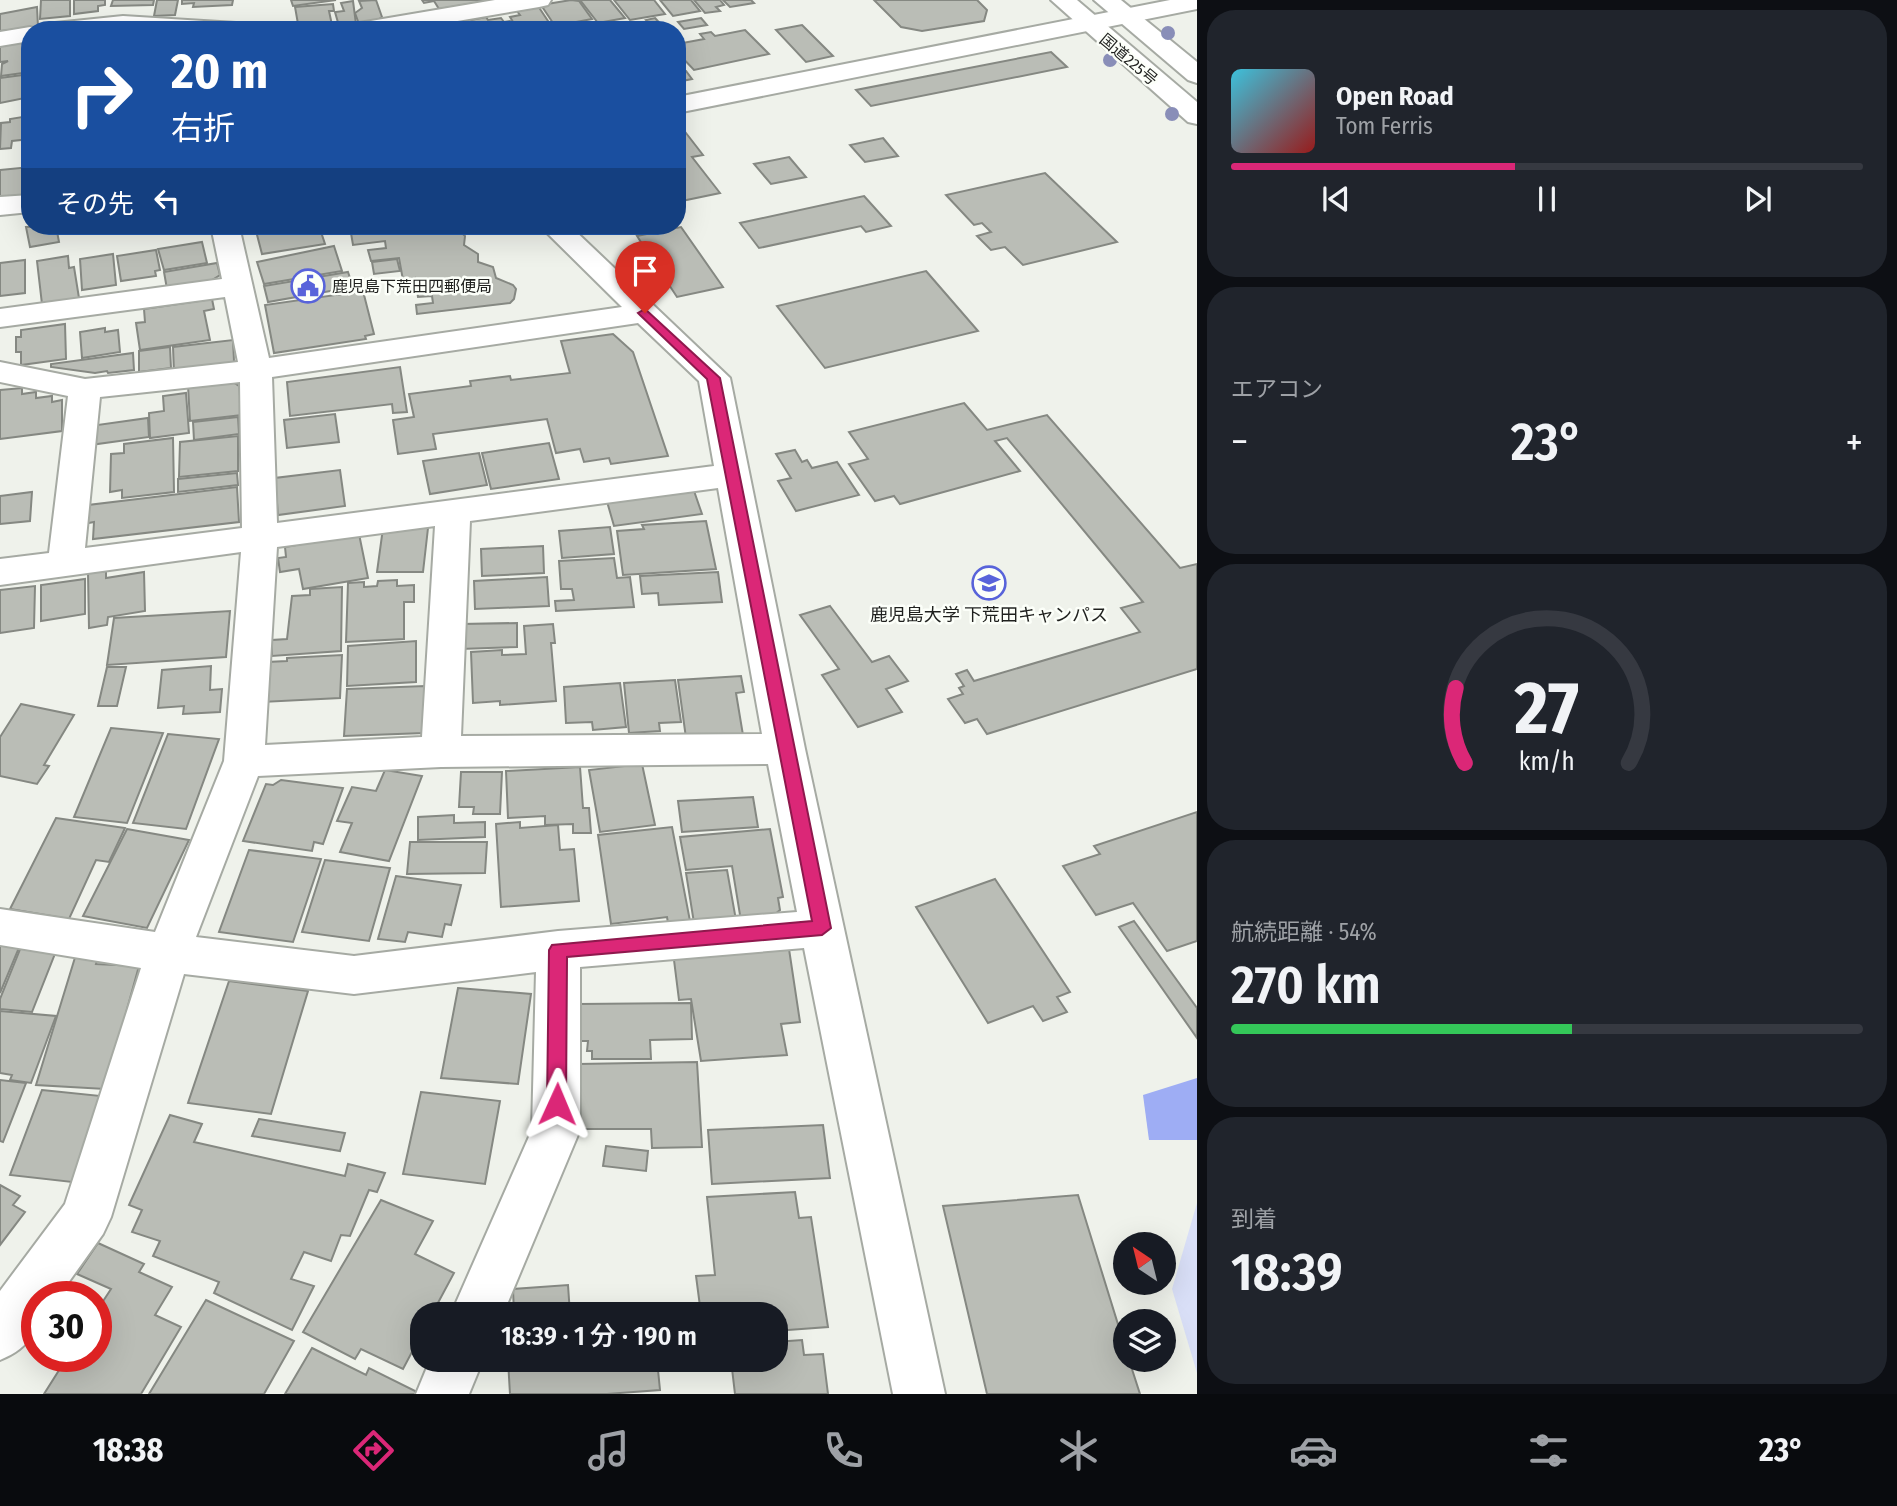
<!DOCTYPE html>
<html lang="ja">
<meta charset="utf-8">
<style>
body{margin:0;font-family:"Fira Sans Condensed","Noto Sans JP",sans-serif;background:#20242c;color:#f1f3f6;height:100vh;display:flex;flex-direction:column;font-size:26px;white-space:nowrap}
*{box-sizing:border-box;margin:0}
p{font-size:23px;color:#9ea1a6}
.icon{flex:none;width:38px;height:38px;fill:none;stroke:currentColor;stroke-width:2;stroke-linecap:round;stroke-linejoin:round}
.map{position:relative;flex:1;overflow:hidden}
.details{display:flex;flex-direction:column;gap:10px;padding:10px;background:#0d0f14;width:700px}
.details>*{flex:none}
.guide{position:absolute;left:21px;top:21px;width:665px;height:214px;border-radius:28px;box-shadow:0 7px 28px #0002;background:#1a4fa0;color:#fff;overflow:hidden}
.needle{width:46px;rotate:325deg}
.tools{position:absolute;left:1113px;top:1232px;display:grid;gap:14px}
.tools a{display:grid;place-items:center;width:63px;height:63px;border-radius:50%;background:#171b24;box-shadow:0 7px 28px #0002;font-size:35px}
.speed{position:absolute;left:21px;top:1281px;display:flex;gap:14px;font-size:35px;font-weight:700;text-align:center}
.speed>*{display:grid;place-content:center;width:91px;height:91px;border-radius:50%;background:#171b24;box-shadow:0 7px 28px #0002;line-height:1}
.speed .limit{border:10px solid #d22;background:#fff;color:#111}
.pin{position:absolute;display:grid;place-items:center;width:60px;height:60px;color:#fff;margin:-72px -30px;border-radius:50% 50% 50% 0;rotate:-45deg;box-shadow:0 0 7px #0007}
.pin .icon{rotate:45deg}
.me{position:absolute;width:77px;margin:-38px;rotate:1deg;stroke-linejoin:round;filter:drop-shadow(0 0 5px #0008)}
.turn{display:flex;align-items:center;gap:24px;height:147px;padding:0 35px;font-size:32px}
.turn .icon{width:91px;height:91px;stroke-width:2.5}
.turn b{display:block;font-size:49px;line-height:60px}
.then{display:flex;align-items:center;height:66px;padding:0 35px;background:#0003;gap:14px;font-size:26px}
.big{font-size:52px;font-weight:600;line-height:1.1}
.details .widget{flex:1;display:flex;flex-direction:column;justify-content:center;gap:10px;min-width:0;padding:0 24px;border-radius:28px;background:#20242c}
.details .dial{align-items:center;gap:0}
.dial svg{height:182px;overflow:visible;fill:none;stroke:#363941;stroke-width:7;stroke-linecap:round;text-anchor:middle}
.dial text{fill:#f1f3f6;stroke:none}
.song{display:flex;align-items:center;gap:21px}
.cover{width:84px;height:84px;border-radius:10px;background:linear-gradient(135deg,hsl(190 70% 55%),hsl(0 70% 35%))}
.played{height:7px;border-radius:4px;background:linear-gradient(90deg,#db2777 45%,#363941 45%)}
.keys{display:flex;justify-content:space-around;direction:ltr}
.heat{display:flex;justify-content:space-between;align-items:center;font-size:38px;direction:ltr}
.charge{height:10px;border-radius:5px;background:linear-gradient(90deg,#34c759 54%,#363941 0)}
.trip{position:absolute;left:410px;top:1302px;width:378px;height:70px;border-radius:28px;background:#171b24;box-shadow:0 7px 28px #0002;font-weight:600;line-height:70px;text-align:center}
.dock{display:flex;height:112px;justify-content:space-around;align-items:center;background:#090b0e;color:#9ea1a6}
.dock .icon{width:49px;height:49px}
.dock .active{color:#db2777}
.dock b{font-size:32px;color:#f1f3f6}
main{display:flex;flex:1;min-height:0}
.map>svg:first-child{display:block}
.green{fill:#d9dff7}
.water{fill:#9eadf4}
.building{fill:#babdb6;stroke:#858882;stroke-width:2}
.lines{fill:none;stroke-linecap:round;stroke-linejoin:round}
.street-casing{stroke:#a6aaa3;stroke-width:4}
.highway-casing{stroke:#a6aaa3;stroke-width:4}
.street{fill:#fff;fill-rule:evenodd}
.highway{fill:#fff;fill-rule:evenodd}
.tree{fill:#898eb8}
.route{fill:#db2777;stroke:#8e194d;stroke-width:2}
.labels{text-anchor:middle;stroke-width:5;stroke-linejoin:round;paint-order:stroke}
.far-street-label{font-size:16px;fill:#1f201e;stroke:#fcfff9}
.far-poi-label{font-size:16px;fill:#1f201e;stroke:#fcfff9;text-anchor:start}
.poi-label{font-size:18px;fill:#1f201e;stroke:#fcfff9}
</style>
<main>
<div class="map">
<svg width="1197" height="1394" viewBox="0 0 1197 1394">
<rect width="100%" height="100%" fill="#eff2eb"/>
<path class="green" d="M1197,1203V1373L1172,1289Z"/>
<path class="water" d="M1197,1078V1140H1149L1143,1095Z"/>
<g class="building">
<path d="M41,0H70V16L40,19Z"/>
<path d="M74,0H105V5L98,6V11L74,14Z"/>
<path d="M113,0H154L153,5L111,6Z"/>
<path d="M157,0H178L175,15L154,16Z"/>
<path d="M182,0H233L232,5L193,7L194,3L182,4Z"/>
<path d="M291,0H336L293,6Z"/>
<path d="M376,0L382,17L375,22L359,24L355,13L362,8L359,1Z"/>
<path d="M422,0H487V1L439,9L434,1L424,3Z"/>
<path d="M571,0L579,1L592,19L555,26L541,5Z"/>
<path d="M580,0H610L625,18L598,23Z"/>
<path d="M614,0H654L665,14L630,20Z"/>
<path d="M660,0H691L700,11L673,16Z"/>
<path d="M694,0H720L724,5L716,7L720,11L705,13Z"/>
<path d="M723,0H751L754,3L730,7Z"/>
<path d="M874,0H977L987,10L984,21L922,31L901,27Z"/>
<path d="M353,1L356,24L339,26L335,12L344,11L341,3Z"/>
<path d="M333,4L334,11H329L332,25L308,27L298,24L295,7Z"/>
<path d="M538,6L554,30H518L510,17L520,15L516,10Z"/>
<path d="M37,7L38,27L0,31V14Z"/>
<path d="M486,17L488,20L501,18L504,22L510,21L516,30L439,29L473,23L471,20Z"/>
<path d="M655,18L666,30H656L646,20Z"/>
<path d="M701,18L707,25L684,29L678,22Z"/>
<path d="M646,23L650,30L612,28Z"/>
<path d="M802,25L833,56L806,62L776,30Z"/>
<path d="M745,30L769,54L694,70L677,52V44L704,39L700,34L711,32L715,36Z"/>
<path d="M30,41V72L1,76L2,64L8,61L0,62V46Z"/>
<path d="M1051,52L1067,67L871,106L856,90Z"/>
<path d="M677,64L683,71H686L692,79L677,82Z"/>
<path d="M30,74V97L0,103V78Z"/>
<path d="M23,114H30V139L12,141L11,148L0,149L1,123L10,122V119L23,117Z"/>
<path d="M679,124L703,155L692,157L720,193L677,202Z"/>
<path d="M883,138L898,156L865,162L850,145Z"/>
<path d="M789,157L806,177L771,184L754,164Z"/>
<path d="M30,167V195L0,198V170Z"/>
<path d="M1045,173L1117,242L1023,265L1005,247L991,250L977,236L991,232L982,223L974,225L946,195Z"/>
<path d="M864,196L891,226L866,232L861,226L759,248L740,223Z"/>
<path d="M56,226L59,242L30,247L26,227Z"/>
<path d="M264,226H319L325,244L262,254L255,227Z"/>
<path d="M368,226L457,228L465,236L464,245L478,254V262L493,267L496,278L513,285L516,289L514,299L510,303L417,314L416,305L433,303L432,296L418,297L415,278L403,280L399,258L371,261L368,250L386,248L385,241L353,245L351,233L368,231Z"/>
<path d="M681,227L723,287L677,297L637,236Z"/>
<path d="M202,242L207,263L164,270L158,249Z"/>
<path d="M334,246L342,271L264,284L257,262Z"/>
<path d="M156,250L160,270L155,271L156,276L121,281L117,256Z"/>
<path d="M113,254L116,285L82,290L80,259Z"/>
<path d="M68,256L69,268L74,267L79,298L42,304L37,261Z"/>
<path d="M397,259L400,271L374,274L372,262Z"/>
<path d="M25,260V293L0,296V263Z"/>
<path d="M217,263L220,275L209,282L167,289L164,272Z"/>
<path d="M926,271L978,331L825,368L777,306Z"/>
<path d="M348,272L353,287L268,302L264,286Z"/>
<path d="M363,291L374,334L365,336L366,339L274,353L265,305Z"/>
<path d="M212,299L214,309L204,311L210,340L140,350L136,323L145,322L144,309Z"/>
<path d="M65,324L66,359L21,365V352H16V337H21V330Z"/>
<path d="M105,328V332L118,330L120,352L82,358L80,332Z"/>
<path d="M613,334L633,352L668,456L611,464L609,458L584,462L580,449L556,453L547,419L433,434L436,449L398,454L393,420L414,417L409,394L471,386L470,381L510,376L511,380L570,373L561,341Z"/>
<path d="M233,340L234,361L229,366L174,373L173,347Z"/>
<path d="M170,347L171,368L139,372V351Z"/>
<path d="M133,353L134,370L108,373L107,371L95,373L51,367V364Z"/>
<path d="M400,367L407,412L393,413L392,404L290,416L287,382Z"/>
<path d="M231,381L239,386L242,415L190,421L188,386Z"/>
<path d="M22,388V394L36,392V398L52,396V402L62,400V431L0,439V390Z"/>
<path d="M186,393L189,433L150,438L149,413L164,411L163,396Z"/>
<path d="M964,403L987,430L1047,415L1180,568L1197,564V669L987,734L977,719L965,723L948,699L963,694L959,688L964,686L956,674L967,670L974,681L1140,632L1121,608L1143,602L1007,438L995,441L1020,471L900,504L894,496L875,501L849,464L868,459L849,432Z"/>
<path d="M335,414L339,442L287,448L284,420Z"/>
<path d="M238,417L239,434L194,440L193,422Z"/>
<path d="M148,418L149,437L90,445V426Z"/>
<path d="M238,436V471L179,477L180,442Z"/>
<path d="M173,438L174,492L122,498V490L110,492L111,454L124,453V444Z"/>
<path d="M549,443L559,479L491,489L482,453Z"/>
<path d="M795,450L802,462L807,460L812,468L837,462L859,495L796,511L778,481L791,478L776,454Z"/>
<path d="M479,453L487,485L430,494L423,461Z"/>
<path d="M340,470L345,506L278,515L275,478Z"/>
<path d="M237,473L238,485L178,492V479Z"/>
<path d="M237,487L239,522L93,539L94,522L78,525L80,506Z"/>
<path d="M693,488L702,514L614,526L606,498Z"/>
<path d="M32,492L30,521L0,524V496Z"/>
<path d="M706,521L716,569L623,575L617,531L644,529L642,525Z"/>
<path d="M610,527L614,554L562,558L559,531Z"/>
<path d="M383,528H428L423,572H377Z"/>
<path d="M359,534L368,578L303,589L299,569L280,572L278,558L286,557L285,547Z"/>
<path d="M543,546L544,573L482,576L481,549Z"/>
<path d="M614,558L617,578L630,577L634,607L556,611L555,601L574,600L572,589H561L559,561Z"/>
<path d="M106,571V578L144,572L145,611L108,617L107,625L89,628L88,573Z"/>
<path d="M718,572L722,602L659,605L658,593L642,594L640,576Z"/>
<path d="M547,577L549,606L475,609L474,581Z"/>
<path d="M85,579V614L41,621V585Z"/>
<path d="M397,580V586L414,585V602H404V639L346,642L348,583L364,582V587L377,586L378,581Z"/>
<path d="M35,586L34,628L0,633V590Z"/>
<path d="M342,587L341,651L272,656V640L287,639L292,596L310,595V589Z"/>
<path d="M830,606L872,662L889,656L908,681L886,689L902,712L858,727L822,675L839,669L800,615Z"/>
<path d="M230,611L226,657L107,665L114,618Z"/>
<path d="M517,623V647L460,649L461,624Z"/>
<path d="M553,624L555,643H551L556,701L500,705V701L473,703L471,652L502,650V655L526,654L524,626Z"/>
<path d="M416,641V682L347,686L348,646Z"/>
<path d="M342,655L340,698L262,702L267,662L287,661V658Z"/>
<path d="M211,666L210,690L222,689L220,712L183,714L184,706L158,708L162,670Z"/>
<path d="M107,667H126L117,706H98Z"/>
<path d="M741,676L744,692L736,693L743,735L686,738L678,680Z"/>
<path d="M675,680L681,722L659,723L660,731L629,733L624,683Z"/>
<path d="M620,683L626,727L593,730L592,722L566,723L564,687Z"/>
<path d="M425,686L424,733L344,736L347,689Z"/>
<path d="M21,704L74,715L44,765L49,766L37,784L0,776V737Z"/>
<path d="M111,728L163,733L127,823L74,817Z"/>
<path d="M168,734L219,739L186,829L133,823Z"/>
<path d="M642,764L655,825L600,832L589,770Z"/>
<path d="M580,767L583,808H589L591,833H573V824L545,825V816L508,818L506,771Z"/>
<path d="M385,770L422,776L389,861L340,852L352,823L337,821L352,787L376,791Z"/>
<path d="M461,772H502L500,814H473L474,807H459Z"/>
<path d="M281,780L343,788L323,844L314,842L312,851L243,841L266,784L273,785Z"/>
<path d="M753,797L758,827L682,832L678,801Z"/>
<path d="M1197,812V941L1167,951L1133,903L1096,915L1063,866L1100,854L1094,846Z"/>
<path d="M454,815V823L485,822V837L418,840V817Z"/>
<path d="M56,818L125,828L109,862L96,860L69,919L10,909Z"/>
<path d="M520,822V828L558,825L560,850L574,849L579,901L501,907L496,824Z"/>
<path d="M672,827L690,921L668,923L667,917L611,924L598,835Z"/>
<path d="M127,829L189,840L147,928L83,916Z"/>
<path d="M770,829L783,897L778,898L780,910L769,919L741,921L732,866L686,870L680,837Z"/>
<path d="M410,842H487L485,873L407,874Z"/>
<path d="M249,850L321,859L293,942L219,932Z"/>
<path d="M325,860L390,868L369,941L302,932Z"/>
<path d="M727,870L736,920L694,923L686,873Z"/>
<path d="M396,876L461,885L451,925L445,924L442,937L408,932L405,942L378,939Z"/>
<path d="M995,879L1070,992L1057,997L1067,1012L1043,1021L1033,1006L988,1023L916,907Z"/>
<path d="M1134,921L1197,1008V1038L1119,927Z"/>
<path d="M0,941L21,943L0,993Z"/>
<path d="M23,942L58,946L32,1012L0,1009V999Z"/>
<path d="M789,949L800,1022L781,1024L787,1055L701,1061L691,999L679,1000L673,952Z"/>
<path d="M77,951H100L96,964L139,966L105,1089L36,1085Z"/>
<path d="M229,981L308,991L271,1114L188,1103Z"/>
<path d="M458,988L531,994L518,1084L441,1078Z"/>
<path d="M691,1003L692,1039L650,1040L651,1059H592V1051H587L588,1041H577L578,1004Z"/>
<path d="M0,1011L56,1016L31,1083L10,1080L12,1075L0,1073Z"/>
<path d="M697,1062L702,1147L652,1148L651,1129H579L578,1064Z"/>
<path d="M0,1080L26,1083L3,1142L0,1141Z"/>
<path d="M42,1090L101,1096L72,1182L10,1175Z"/>
<path d="M421,1092L500,1101L485,1184L403,1174Z"/>
<path d="M170,1115L202,1124L194,1142L345,1176L348,1164L385,1173L377,1192L369,1190L350,1236L341,1235L331,1261L304,1252L291,1279L314,1286L292,1330L214,1293L219,1282L153,1256L160,1241L132,1232L142,1210L129,1205Z"/>
<path d="M259,1119L345,1133L340,1151L252,1136Z"/>
<path d="M823,1125L830,1178L712,1184L708,1130Z"/>
<path d="M606,1146L648,1151L646,1171L603,1166Z"/>
<path d="M0,1185L20,1196L13,1205L25,1212L0,1245Z"/>
<path d="M795,1192L799,1218L811,1217L828,1327L775,1331V1314H701L696,1276L715,1275L707,1197Z"/>
<path d="M1078,1195L1125,1347V1360H1129L1140,1394H987L943,1206Z"/>
<path d="M381,1200L433,1221L415,1254L454,1273L432,1314H422V1333L403,1369L361,1349L355,1359L303,1332Z"/>
<path d="M98,1243L144,1264L139,1272L172,1287L155,1315L181,1327L141,1394H44L68,1356H96V1312L111,1289L77,1274Z"/>
<path d="M568,1285L570,1314H514L513,1289Z"/>
<path d="M206,1300L294,1341L264,1394H149Z"/>
<path d="M802,1340L804,1355L823,1354L828,1394H735L731,1360H775V1342Z"/>
<path d="M312,1348L366,1375L369,1368L421,1394H285Z"/>
<path d="M508,1360H657L660,1390L607,1394H510Z"/>
</g>
<g class="lines">
<defs>
<g id="street">
<path d="M495,0H551L548,5L539,7L405,30H347L350,25L359,23Z"/>
<path d="M1170,0H1197V9L677,113V97Z"/>
<path d="M123,16L236,23L245,25L248,30H43L46,25L55,23Z"/>
<path d="M30,27L39,30H30V41L0,46V32Z"/>
<path d="M30,195V212L0,215V197Z"/>
<path d="M211,226H239L269,358L622,307L540,226H570L730,378L805,749L945,1394H893L804,948L580,967V1130L503,1314H451L532,1130L536,972L354,994L184,974L111,1217L103,1234L58,1297H37C37,1331 33,1346 0,1360V1291L65,1204L141,968L0,945V909L155,932L224,761L241,552L0,585V559L49,553L68,396L0,382V362L85,379L238,362L225,297L0,327V309L222,279ZM638,323L699,381L714,466L277,523L272,377ZM240,382L242,528L85,548L100,397ZM718,488L762,734L461,736L470,521ZM435,526L422,737L265,745L277,547ZM768,764L797,912L558,931L354,956L196,937L258,776L441,767Z"/>
<path d="M430,1360H483L469,1394H416Z"/>
</g>
<g id="highway">
<path d="M1051,0H1077L1197,102V124L1188,122Z"/>
<path d="M1094,0H1121L1197,62V83L1188,80Z"/>
</g>
</defs>
<use href="#street" class="street-casing"/>
<use href="#highway" class="highway-casing"/>
<use href="#street" class="street"/>
<use href="#highway" class="highway"/>
</g>
<g class="tree">
<circle cx="1168" cy="33" r="7"/>
<circle cx="1110" cy="60" r="7"/>
<circle cx="1172" cy="114" r="7"/>
</g>
<path class="route" d="M645,309L720,378L831,928L822,935L567,957L566,1104L564,1111L557,1113L550,1111L547,1104L549,950L552,945L812,921L707,379L640,315L638,313Z"/>
<defs>
<symbol id="civic-ring" viewBox="-11 -11 22 22"><circle r="9.5" fill="#fcfff9" stroke="#5863da" stroke-width="1.5"/><path d="M-.6-6.5H3V-4.5H.6V-3L4-1V1h2V6H-6V1h2V-1L-.6-3ZM-1.2 2.5V6h2.4V2.5Z" fill="#5863da"/></symbol>
<symbol id="university-ring" viewBox="-11 -11 22 22"><circle r="9.5" fill="#fcfff9" stroke="#5863da" stroke-width="1.5"/><path d="M0-5L7-2L0 1L-7-2ZM-4 1L0 2.5L4 1V4Q0 6-4 4Z" fill="#5863da"/></symbol>
</defs>
<g fill-rule="evenodd">
<use href="#civic-ring" x="289" y="267" width="38" height="38"/>
<use href="#university-ring" x="970" y="564" width="38" height="38"/>
</g>
<g class="labels">
<g class="far-street-label">
<text transform="translate(1129 59) rotate(40)" y="6">国道225号</text>
</g>
<g class="far-poi-label">
<text x="332" y="292">鹿児島下荒田四郵便局</text>
</g>
<g class="poi-label">
<text x="989" y="621">鹿児島大学 下荒田キャンパス</text>
</g>
</g>
</svg>
<div class="tools">
<a><svg class="needle" viewBox="-14 -14 28 28"><path d="M0-13l5 13h-10z" fill="#e53935"/><path d="M0 13l5-13h-10z" fill="#9ea1a6"/></svg></a>
<a><svg class="icon" aria-label="layers" viewBox="0 0 24 24"><path d="M12 4l9 5-9 5-9-5zM3 14l9 5 9-5"/></svg></a>
</div>
<div class="speed"><div class="limit">30</div></div>
<div class="pin" style="left:645px;top:313px;background:#d93025"><svg class="icon" aria-label="arrive" viewBox="0 0 24 24"><path d="M6 21V4h12l-3 4 3 4H6"/></svg></div>
<svg class="me" style="left:557px;top:1104px" viewBox="-20 -20 40 40"><path d="M0-17L14 15 0 8-14 15z" fill="#db2777" stroke="#fff" stroke-width="4"/></svg>
<div class="trip">18:39 · 1 分 · 190 m</div>
<div class="guide">
<div class="turn"><svg class="icon" aria-label="right" viewBox="0 0 24 24"><path d="M7 20v-9h11M14 6l5 5-5 5"/></svg><div><b>20 m</b>右折</div></div>
<div class="then">その先<svg class="icon" aria-label="left" viewBox="0 0 24 24"><path d="M17 20v-9H6M10 6l-5 5 5 5"/></svg></div>
</div>
</div>
<section class="details">
<div class="widget">
<div class="song"><i class="cover"></i><div><b>Open Road</b><p>Tom Ferris</p></div></div>
<div class="played"></div>
<div class="keys"><svg class="icon" aria-label="previous" viewBox="0 0 24 24"><path d="M18 5L8 12l10 7zM5 5v14"/></svg><svg class="icon" aria-label="pause" viewBox="0 0 24 24"><path d="M8 5v14M16 5v14"/></svg><svg class="icon" aria-label="next" viewBox="0 0 24 24"><path d="M6 5l10 7-10 7zM19 5v14"/></svg></div>
</div>
<div class="widget"><p>エアコン</p>
<div class="heat"><a>−</a><b class="big">23°</b><a>+</a></div>
</div>
<div class="widget dial"><svg viewBox="0 0 100 80">
<path d="M14 69A42 42 0 1 1 86 69"/>
<path d="M14 69A42 42 0 0 1 10 36" stroke="#db2777"/>
<text x="50" y="56" font-size="32" font-weight="700">27</text>
<text x="50" y="72" font-size="11">km/h</text>
</svg></div>
<div class="widget"><p>航続距離 · 54%</p><b class="big">270 km</b><div class="charge"></div></div>
<div class="widget"><p>到着</p><b class="big">18:39</b></div>
</section>
</main>
<nav class="dock">
<b>18:38</b>
<svg class="icon active" aria-label="directions" viewBox="0 0 24 24"><path d="M12 3l9 9-9 9-9-9zM9 14v-3h6M13 9l2 2-2 2"/></svg>
<svg class="icon" aria-label="music" viewBox="0 0 24 24"><path d="M9 18V5l10-2v13"/><circle cx="6" cy="18" r="3"/><circle cx="16" cy="16" r="3"/></svg>
<svg class="icon" aria-label="phone" viewBox="0 0 24 24"><path d="M5 4h4l2 5-3 2q2 4 5 5l2-3 5 2v4C11 20 4 13 5 4z"/></svg>
<svg class="icon" aria-label="climate" viewBox="0 0 24 24"><path d="M12 3v18M4 7l16 10M4 17L20 7"/></svg>
<svg class="icon" aria-label="car" viewBox="0 0 24 24"><path d="M5 17H2v-5l4-1 3-4h7l3 4 3 1v5h-3M9 17h6M6 11h13"/><circle cx="7" cy="17" r="2"/><circle cx="17" cy="17" r="2"/></svg>
<svg class="icon" aria-label="filters" viewBox="0 0 24 24"><path d="M4 7h16M4 17h16"/><circle cx="9" cy="7" r="2"/><circle cx="15" cy="17" r="2"/></svg>
<b>23°</b>
</nav>
